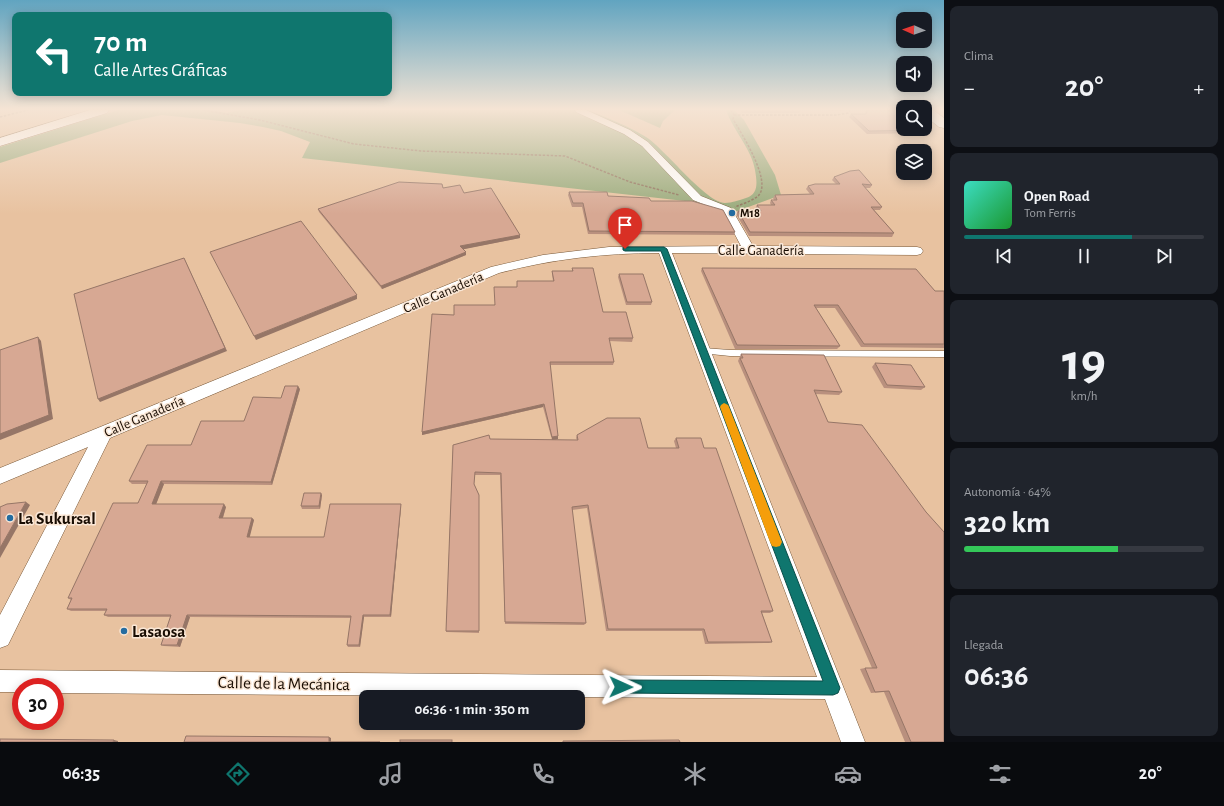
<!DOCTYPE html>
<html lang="es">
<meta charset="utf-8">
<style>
body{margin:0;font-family:"Alegreya Sans",sans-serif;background:#20242c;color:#f1f3f6;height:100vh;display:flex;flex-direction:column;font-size:15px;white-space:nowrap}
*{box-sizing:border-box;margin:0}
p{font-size:13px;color:#9ea1a6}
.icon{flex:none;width:22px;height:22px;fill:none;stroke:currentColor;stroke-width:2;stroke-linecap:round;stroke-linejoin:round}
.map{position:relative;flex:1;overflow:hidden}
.drawer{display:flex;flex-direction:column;gap:6px;padding:6px;background:#0d0f14;width:280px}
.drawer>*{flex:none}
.top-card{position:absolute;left:12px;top:12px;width:380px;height:84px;border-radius:8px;box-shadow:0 2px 10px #0003;background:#0f766e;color:#fff;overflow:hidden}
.needle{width:26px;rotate:272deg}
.fabs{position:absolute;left:896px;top:12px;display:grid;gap:8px}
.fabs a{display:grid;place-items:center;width:36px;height:36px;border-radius:8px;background:#171b24;box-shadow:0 2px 10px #0003;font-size:20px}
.speed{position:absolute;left:12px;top:678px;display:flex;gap:8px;font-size:20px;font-weight:700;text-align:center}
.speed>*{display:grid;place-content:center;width:52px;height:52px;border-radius:50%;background:#171b24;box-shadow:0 2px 10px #0003;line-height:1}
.speed .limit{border:6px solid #d22;background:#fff;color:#111}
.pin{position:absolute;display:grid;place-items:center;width:34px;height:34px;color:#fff;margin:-41px -17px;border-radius:50% 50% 50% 0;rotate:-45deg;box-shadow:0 0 4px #0007}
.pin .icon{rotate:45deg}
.me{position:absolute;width:44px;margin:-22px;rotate:91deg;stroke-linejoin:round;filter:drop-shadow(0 0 3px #0008)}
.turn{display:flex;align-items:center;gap:14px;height:84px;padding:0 16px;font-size:18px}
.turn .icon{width:52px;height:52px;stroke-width:2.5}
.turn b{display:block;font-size:28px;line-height:34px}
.big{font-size:30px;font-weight:700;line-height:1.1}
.drawer .tile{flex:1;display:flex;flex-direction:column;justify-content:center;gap:6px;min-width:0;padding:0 14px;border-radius:8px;background:#20242c}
.drawer .dial{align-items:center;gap:0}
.dial b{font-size:52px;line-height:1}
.song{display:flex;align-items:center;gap:12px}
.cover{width:48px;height:48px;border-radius:6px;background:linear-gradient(135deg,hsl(170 70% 55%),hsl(130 70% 35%))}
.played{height:4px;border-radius:2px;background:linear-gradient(90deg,#0f766e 70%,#363941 70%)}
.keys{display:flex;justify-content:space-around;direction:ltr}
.heat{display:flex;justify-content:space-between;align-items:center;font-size:22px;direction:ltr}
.charge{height:6px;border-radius:3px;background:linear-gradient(90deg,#34c759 64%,#363941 0)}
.trip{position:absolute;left:359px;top:690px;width:226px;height:40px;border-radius:8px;background:#171b24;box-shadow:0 2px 10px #0003;font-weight:700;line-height:40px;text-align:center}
.menu{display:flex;height:64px;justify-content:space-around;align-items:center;background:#090b0e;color:#9ea1a6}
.menu .icon{width:28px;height:28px}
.menu .current{color:#0f766e}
.menu b{font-size:18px;color:#f1f3f6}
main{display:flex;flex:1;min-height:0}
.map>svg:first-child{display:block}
.green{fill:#98aa7b}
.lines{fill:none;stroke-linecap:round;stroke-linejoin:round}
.lane-casing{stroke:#785838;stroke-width:1}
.street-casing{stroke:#785838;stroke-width:1}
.primary-casing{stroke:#785838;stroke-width:1}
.highway-casing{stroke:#785838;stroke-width:1}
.path{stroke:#8d725b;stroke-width:1.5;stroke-dasharray:2.5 1.5;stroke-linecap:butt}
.lane{fill:#fff;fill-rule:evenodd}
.street{fill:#fff;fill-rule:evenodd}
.primary{fill:#fff;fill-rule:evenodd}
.highway{fill:#fff;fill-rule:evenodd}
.wall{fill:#b9907e}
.shaded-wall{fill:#967667}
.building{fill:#d7a893;stroke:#967667}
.route{fill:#0f766e;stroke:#0a4d48}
.slow{fill:#f59e0b}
.poi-dot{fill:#256ca0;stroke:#fae7d6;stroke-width:1.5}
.labels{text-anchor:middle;stroke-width:3;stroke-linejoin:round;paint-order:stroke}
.far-poi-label{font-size:12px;font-weight:bold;fill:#180c02;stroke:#fae7d6;text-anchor:start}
.street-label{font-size:14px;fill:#180c02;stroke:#fae7d6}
.near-poi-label{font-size:17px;font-weight:bold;fill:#180c02;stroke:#fae7d6;text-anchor:start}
.near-street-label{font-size:17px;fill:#180c02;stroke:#fae7d6}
</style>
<main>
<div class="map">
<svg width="944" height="742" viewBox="0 0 944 742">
<rect width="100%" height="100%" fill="#e8c2a0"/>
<g class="green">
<path d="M118,110H209L227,113L240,110H588C608,118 628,126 646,137C666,150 705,202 725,203C732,203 739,200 746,198C759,194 757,182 755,170C752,150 733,130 726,110H734L744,120L766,159L775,175L781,195L732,213L685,201L302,158L310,142L281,131L263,127L240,123L162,115L132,121L0,163V147Z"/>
<path d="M619,110H675L663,121L660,128Z"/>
</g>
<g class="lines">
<defs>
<path id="lane" d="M703,348L730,350L944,351V357L730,356L701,353L700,351Z"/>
<path id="street" d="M575,110H586L630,130L648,142L701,196L731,208L753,246L917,247L921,248L923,251L921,254L917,255L672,253L865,742H841L825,699L55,693V687H21V692H0V670L817,677L659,253C605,253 552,259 499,273L110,438L8,645L0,648V615L88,447L0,484V468L491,267L543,255L609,247L741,246L723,212L693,200L642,146L624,134L576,112Z"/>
<path id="primary" d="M925,110H933L944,118V128L939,127L925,116Z"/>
<path id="highway" d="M90,110H109L107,113L0,146V138Z"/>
</defs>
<use href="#lane" class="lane-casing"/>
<use href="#street" class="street-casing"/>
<use href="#primary" class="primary-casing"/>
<use href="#highway" class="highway-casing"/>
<g class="path">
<path d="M203,110L260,120L354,144L421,151L565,156L630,182L679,195"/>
<path d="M731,110L734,115L733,119C741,133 773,182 758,196C752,201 742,204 735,207"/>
<path d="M734,115H837L848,113L850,110"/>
<path d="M0,117L28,110"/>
</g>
<use href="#lane" class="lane"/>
<use href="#street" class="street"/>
<use href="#primary" class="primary"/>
<use href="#highway" class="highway"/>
</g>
<g class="wall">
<path d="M740,110H801L799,113H742Z"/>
<path d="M828,110H845L844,111H829Z"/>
<path d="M866,110H903L929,130L927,133L867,134L849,117L851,114H865Z"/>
<path d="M834,177L872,185L870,188H865L882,207L880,210H874L894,233L892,237L749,236L736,214L738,211H757L755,209L757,205H771L770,203L771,200H774L773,198L775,195L810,194L806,189L808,186L836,184L832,180Z"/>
<path d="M443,188L464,193L520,238L463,249L466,255L382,289L319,212L318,209Z"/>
<path d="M569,192L651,201L735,232L734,235L588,234L582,207H572L568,195Z"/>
<path d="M572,268L603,312L633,338L632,342L609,341L614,362L613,365H550L558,439L553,440H577L576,438L577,435L648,448H676L674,441L676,438L704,448L773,611L770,613H762L772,642L769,643L705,644L702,631H606L587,508L572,510L586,623L584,625L505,624L500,475H475L474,484L479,495V633L446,632L453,445L490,439L552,440L543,407L422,435L454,315L494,305L517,287V281H553L552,274V271H572Z"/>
<path d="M702,268L935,291H944V348L861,347L835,308H816L840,346L837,349H735L701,271Z"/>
<path d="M619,274L652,302L651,305H626L618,277Z"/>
<path d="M741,354L842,392L839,395L815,394L944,742H905L884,692L871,693L860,669L865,668H872L738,361Z"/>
<path d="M875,363L925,387L921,390L884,388L872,367Z"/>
<path d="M300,389L272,485L164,484L156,504L226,507L223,518H252L254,520L249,537H324L401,504V507L391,617H364L360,647H348L347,645L351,618L190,617L180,647L164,646L161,645L171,617H108L104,615L106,611H71L67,609L71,600L68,598L138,503L147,484H132L129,481L191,445L244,421L281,398Z"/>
<path d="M322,495L320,509H302L301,506Z"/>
</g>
<g class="shaded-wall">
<path d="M520,235V238L460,250V246Z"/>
<path d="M466,252V255L382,289L381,286Z"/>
<path d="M184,258L227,351L100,402L98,399Z"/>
<path d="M357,295V299L256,340L254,336Z"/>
<path d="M38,337L41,341L53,419L0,440V434Z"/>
<path d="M298,386L300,389L272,485L271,482Z"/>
<path d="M544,404L543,407L422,435V432Z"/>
<path d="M558,436V439L552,440V437Z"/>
<path d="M161,481L164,484L155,507L152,504Z"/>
<path d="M321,493L322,495L320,509L319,506Z"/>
<path d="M26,502L30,505L0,558V548Z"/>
<path d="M224,504L226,507L222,520L219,518Z"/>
<path d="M401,504V507L391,617L390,615Z"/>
<path d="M252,518L254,520L249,540L247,537Z"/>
<path d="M187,615L190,617L180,647L177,645Z"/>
<path d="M363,615L364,617L360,647L359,645Z"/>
<path d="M329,737L331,738V742H329Z"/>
<path d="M114,740L118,741V742H113Z"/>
</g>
<g class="building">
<path d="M867,110H903V129H925V127L929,130L869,131L851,114H866Z"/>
<path d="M859,170L872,185L862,184L882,207H871L894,233L750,232L738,211H761L757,205H775L771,200H777L775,195L814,194L808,186L815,184H840L834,177L850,171Z"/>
<path d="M399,182L442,184L443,188L460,185L464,193L491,188L520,235L460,246L466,252L381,286L318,209Z"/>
<path d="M569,192H607L608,196L649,198L651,201H692L723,210L735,232L589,231L583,203H573Z"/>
<path d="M301,221L357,295L254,336L210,252Z"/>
<path d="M184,258L225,348L98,399L74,294Z"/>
<path d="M572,268H593L603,312H626L633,338H609L614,362H550L558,436L552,437L544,404L422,432L432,314L454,315V305H495L494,287H517V281H554L552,271H573Z"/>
<path d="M702,268L916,269L935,291H944V344H864L838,305H814L840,346L737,345Z"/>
<path d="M619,274H643L652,302H627Z"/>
<path d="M38,337L49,415L0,434V350Z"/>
<path d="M741,354L824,355L842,392L814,390L828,422L862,425L926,512L944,532V742H911L889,691L875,692L865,668H877L740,358H743Z"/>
<path d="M875,363L911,365L925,387L887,385Z"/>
<path d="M285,386H298L271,482L161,481L152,504H224L219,518H252L247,537H324L330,504H401L390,615H363L359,645H347L351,616L187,615L177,645H161L171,615H104L107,609H67L72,598H68L113,503H138L148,481H129L147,445H191L201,421H244L253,397L281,398Z"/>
<path d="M607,418H640L648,448H679L676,438H701L704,448H716L773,611H761L772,642H708L704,629H608L588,505L572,507L586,623L505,622L501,473L475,472L474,484L479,495V631H446L453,445L489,435L490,439L578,440L577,435Z"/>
<path d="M304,493H321L319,506H301Z"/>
<path d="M26,502L0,548V507L7,504Z"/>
<path d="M186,736L329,737V742H380H184Z"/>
<path d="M0,739L114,740L113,742H0Z"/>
<rect x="400" y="740" width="52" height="2"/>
<path d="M679,740L680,742H563V741Z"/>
</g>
<linearGradient id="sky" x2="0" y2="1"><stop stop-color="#61a4c0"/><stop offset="0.51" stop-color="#f5e4d4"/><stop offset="1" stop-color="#f5e4d4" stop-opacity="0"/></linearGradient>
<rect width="944" height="214" fill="url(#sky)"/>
<path class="route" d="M623,247H664L667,249L840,688L838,693L833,695L621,693L617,691L615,687L617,682L621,680L823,681L661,251H625L623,250Z"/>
<path class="slow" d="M724,403L728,405L729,407L782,542L780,546L776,547L772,546L770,542L720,407L721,405Z"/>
<g class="poi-dot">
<circle cx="732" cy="213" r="4"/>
<circle cx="10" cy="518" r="4"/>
<circle cx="124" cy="631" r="4"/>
</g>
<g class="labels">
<g class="far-poi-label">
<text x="740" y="217">M18</text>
</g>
<g class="street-label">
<text x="761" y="255">Calle Ganadería</text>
<text transform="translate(443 292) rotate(-23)" y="5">Calle Ganadería</text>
<text transform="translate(144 416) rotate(-23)" y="5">Calle Ganadería</text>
</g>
<g class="near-poi-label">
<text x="18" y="524">La Sukursal</text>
<text x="132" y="637">Lasaosa</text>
</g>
<g class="near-street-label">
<text transform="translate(284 683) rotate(1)" y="6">Calle de la Mecánica</text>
</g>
</g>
</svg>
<div class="fabs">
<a><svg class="needle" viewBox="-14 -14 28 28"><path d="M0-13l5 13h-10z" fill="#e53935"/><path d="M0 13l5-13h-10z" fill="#9ea1a6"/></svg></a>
<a><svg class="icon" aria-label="sound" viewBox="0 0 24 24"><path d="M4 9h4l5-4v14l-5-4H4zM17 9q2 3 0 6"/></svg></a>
<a><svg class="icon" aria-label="search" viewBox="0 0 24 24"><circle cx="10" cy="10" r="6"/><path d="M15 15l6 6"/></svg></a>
<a><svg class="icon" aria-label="layers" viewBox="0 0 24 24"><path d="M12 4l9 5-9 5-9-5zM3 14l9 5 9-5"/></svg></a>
</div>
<div class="speed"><div class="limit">30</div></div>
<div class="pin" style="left:625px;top:249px;background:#d93025"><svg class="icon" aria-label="arrive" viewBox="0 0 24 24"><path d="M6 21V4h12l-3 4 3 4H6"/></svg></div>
<svg class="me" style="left:621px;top:687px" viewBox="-20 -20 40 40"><path d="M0-17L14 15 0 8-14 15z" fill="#0f766e" stroke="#fff" stroke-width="4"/></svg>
<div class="trip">06:36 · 1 min · 350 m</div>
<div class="top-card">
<div class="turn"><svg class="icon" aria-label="left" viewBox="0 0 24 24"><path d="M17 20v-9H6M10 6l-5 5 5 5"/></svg><div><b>70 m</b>Calle Artes Gráficas</div></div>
</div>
</div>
<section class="drawer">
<div class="tile"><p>Clima</p>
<div class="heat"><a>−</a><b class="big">20°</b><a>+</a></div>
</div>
<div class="tile">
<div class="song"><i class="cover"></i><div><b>Open Road</b><p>Tom Ferris</p></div></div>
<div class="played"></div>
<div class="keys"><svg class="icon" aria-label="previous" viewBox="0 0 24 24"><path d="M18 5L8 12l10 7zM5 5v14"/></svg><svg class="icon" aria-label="pause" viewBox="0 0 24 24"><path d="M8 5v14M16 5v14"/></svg><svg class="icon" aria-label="next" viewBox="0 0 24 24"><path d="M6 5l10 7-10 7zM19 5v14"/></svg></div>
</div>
<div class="tile dial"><b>19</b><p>km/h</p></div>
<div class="tile"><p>Autonomía · 64%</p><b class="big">320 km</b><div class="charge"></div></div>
<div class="tile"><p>Llegada</p><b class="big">06:36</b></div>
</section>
</main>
<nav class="menu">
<b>06:35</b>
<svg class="icon current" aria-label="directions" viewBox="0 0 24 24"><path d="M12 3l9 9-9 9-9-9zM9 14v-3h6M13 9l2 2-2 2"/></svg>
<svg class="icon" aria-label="music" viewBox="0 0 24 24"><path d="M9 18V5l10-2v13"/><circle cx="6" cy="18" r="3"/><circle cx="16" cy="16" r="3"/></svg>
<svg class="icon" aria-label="phone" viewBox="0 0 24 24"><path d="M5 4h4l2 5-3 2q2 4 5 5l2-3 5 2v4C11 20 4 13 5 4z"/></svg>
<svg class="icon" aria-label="climate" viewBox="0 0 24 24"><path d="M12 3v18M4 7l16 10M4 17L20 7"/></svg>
<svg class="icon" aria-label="car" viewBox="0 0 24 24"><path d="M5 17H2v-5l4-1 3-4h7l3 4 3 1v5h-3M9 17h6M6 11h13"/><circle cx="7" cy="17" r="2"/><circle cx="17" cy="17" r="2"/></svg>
<svg class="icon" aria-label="filters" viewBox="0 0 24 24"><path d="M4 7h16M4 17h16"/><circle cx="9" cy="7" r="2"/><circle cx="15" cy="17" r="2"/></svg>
<b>20°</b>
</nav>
